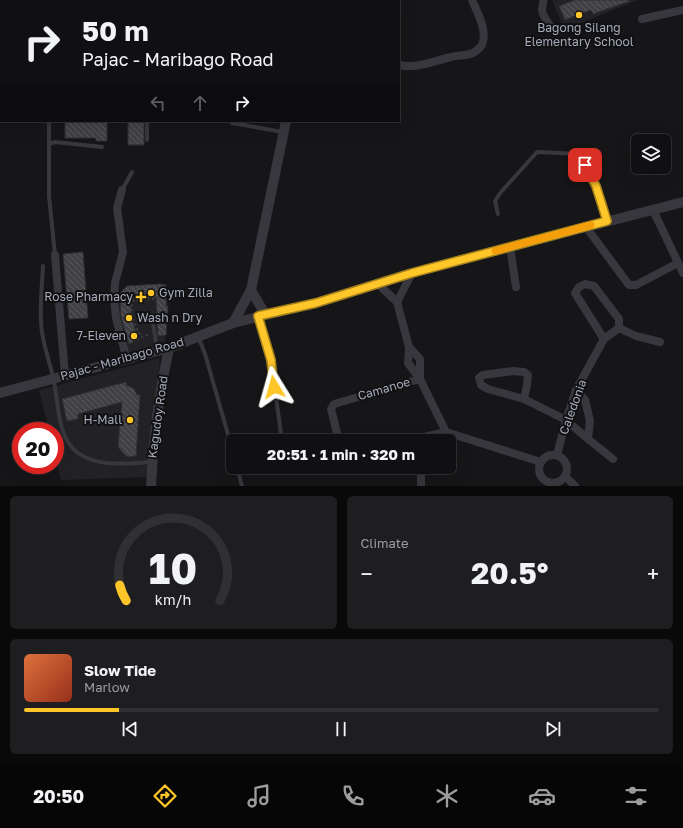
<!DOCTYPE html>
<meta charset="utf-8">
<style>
body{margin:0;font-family:"Golos Text",sans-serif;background:#1e1e20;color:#f1f3f6;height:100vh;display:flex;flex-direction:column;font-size:15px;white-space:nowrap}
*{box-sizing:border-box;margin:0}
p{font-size:13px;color:#9c9d9f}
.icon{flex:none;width:22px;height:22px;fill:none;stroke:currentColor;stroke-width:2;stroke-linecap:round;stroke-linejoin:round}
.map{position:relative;height:486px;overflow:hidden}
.panel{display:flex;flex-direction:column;gap:10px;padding:10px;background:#09090a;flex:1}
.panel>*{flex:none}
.hud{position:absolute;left:0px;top:0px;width:400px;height:122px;box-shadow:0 4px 16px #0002,0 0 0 1px #303032;background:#101012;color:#f1f3f6;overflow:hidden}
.buttons{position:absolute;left:631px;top:134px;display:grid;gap:8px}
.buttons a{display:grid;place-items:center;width:40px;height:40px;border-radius:6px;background:#101012;box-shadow:0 4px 16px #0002,0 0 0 1px #303032;font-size:20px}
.speed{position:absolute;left:12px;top:422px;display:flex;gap:8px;font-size:20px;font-weight:700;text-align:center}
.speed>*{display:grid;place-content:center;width:52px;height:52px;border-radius:50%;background:#101012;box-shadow:0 4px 16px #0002,0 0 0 1px #303032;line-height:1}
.speed .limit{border:6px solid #d22;background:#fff;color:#111}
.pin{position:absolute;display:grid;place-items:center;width:34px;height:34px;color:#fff;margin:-17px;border-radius:8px;box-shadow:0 2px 6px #0006}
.me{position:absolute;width:44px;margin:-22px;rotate:352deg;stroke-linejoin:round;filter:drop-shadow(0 0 3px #0008)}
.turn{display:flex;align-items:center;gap:14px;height:84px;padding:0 16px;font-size:18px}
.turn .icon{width:52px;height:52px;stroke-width:2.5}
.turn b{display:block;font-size:28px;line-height:34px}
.lanes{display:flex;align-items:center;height:38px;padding:0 16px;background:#0003;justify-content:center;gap:20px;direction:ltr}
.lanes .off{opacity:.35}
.big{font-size:30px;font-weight:700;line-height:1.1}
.panel .card{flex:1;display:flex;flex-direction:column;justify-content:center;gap:6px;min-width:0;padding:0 14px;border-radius:6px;background:#1e1e20}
.panel .dial{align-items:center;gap:0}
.dial svg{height:104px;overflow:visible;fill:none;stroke:#303032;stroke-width:7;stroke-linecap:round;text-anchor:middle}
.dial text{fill:#f1f3f6;stroke:none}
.song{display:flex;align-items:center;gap:12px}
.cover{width:48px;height:48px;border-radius:6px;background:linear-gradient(135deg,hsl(20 70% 55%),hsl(10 70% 35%))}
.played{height:4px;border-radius:2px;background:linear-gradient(90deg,#fec628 15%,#303032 15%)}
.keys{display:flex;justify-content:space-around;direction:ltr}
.heat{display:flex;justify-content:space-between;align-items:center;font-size:22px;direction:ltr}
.panel .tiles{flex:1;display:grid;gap:10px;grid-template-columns:1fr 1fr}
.card:last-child{grid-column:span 2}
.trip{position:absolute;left:226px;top:434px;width:230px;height:40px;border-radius:6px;background:#101012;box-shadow:0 4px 16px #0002,0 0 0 1px #303032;font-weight:700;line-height:40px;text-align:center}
.tabs{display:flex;height:64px;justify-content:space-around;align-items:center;background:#060607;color:#9c9d9f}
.tabs .icon{width:28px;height:28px}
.tabs .active{color:#fec628}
.tabs b{font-size:18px;color:#f1f3f6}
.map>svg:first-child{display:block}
.built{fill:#222225}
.building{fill:url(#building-back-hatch);stroke:#303034}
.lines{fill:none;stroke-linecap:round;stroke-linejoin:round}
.path{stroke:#3d3e44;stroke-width:2;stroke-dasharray:2 3;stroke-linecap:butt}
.service{stroke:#37373d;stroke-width:4}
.minor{stroke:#37373d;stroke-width:8}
.tertiary{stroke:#37373d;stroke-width:10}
.route-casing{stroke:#a5811a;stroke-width:10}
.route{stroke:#fec628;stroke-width:7}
.slow{stroke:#f59e0b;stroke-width:7}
.poi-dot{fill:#fec628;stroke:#111113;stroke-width:1.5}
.labels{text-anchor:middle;stroke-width:4;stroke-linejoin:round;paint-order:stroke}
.poi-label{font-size:12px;fill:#a7abb9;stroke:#111113;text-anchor:end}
.street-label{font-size:12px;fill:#a7abb9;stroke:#111113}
</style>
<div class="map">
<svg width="683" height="486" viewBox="0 0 683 486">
<defs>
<pattern id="building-back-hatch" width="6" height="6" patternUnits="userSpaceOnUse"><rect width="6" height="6" fill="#404045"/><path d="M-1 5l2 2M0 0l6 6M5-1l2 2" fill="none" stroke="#59595e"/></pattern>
</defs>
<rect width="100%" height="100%" fill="#161618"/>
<g class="built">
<path d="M552,0H638L564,30Z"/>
<path d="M160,284L166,285L168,306L165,343L128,353L117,306L118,294L127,286Z"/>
<path d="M160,358L150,477L61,480L55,455V431H49L39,390Z"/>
</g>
<g class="building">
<path d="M575,0H629L630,1L593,14L591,10L565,20L559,6Z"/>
<path d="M65,121H107V141H96V138H65Z"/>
<rect x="128" y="121" width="16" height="24"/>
<path d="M83,252L88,318L69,319L63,254Z"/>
<path d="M160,284L166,285V306H168L166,335L158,336L156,297L131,301V318L139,339L129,344L121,317L120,293L127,286Z"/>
<path d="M126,382V385L134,389L137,395H140L136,456L128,457L125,455L118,447L122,402L78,414V419L67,421L62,399Z"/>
</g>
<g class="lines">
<path class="path" d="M148,335L141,337C135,325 131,315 132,301L162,298"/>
<g class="service">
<path d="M49,121V196L55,255"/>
<path d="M232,123L283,132"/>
<path d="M147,140V121"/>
<path d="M49,144L55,142L102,147"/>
<path d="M122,190L132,172"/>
<path d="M498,214L495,201L501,192L537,152L579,154L597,186L607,221"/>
<path d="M43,266C42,284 40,303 41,321C41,340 49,358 53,377C59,401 56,437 78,453C98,468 129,463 152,462"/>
<path d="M152,315L157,351"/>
<path d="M259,318L271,360L282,441"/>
<path d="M198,336L205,354L233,452"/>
<path d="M237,467L242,486"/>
</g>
<g class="minor">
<path d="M543,0C544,4 542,6 542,10C542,16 550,25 553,30"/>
<path d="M642,19L683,10"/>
<path d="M399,65C416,69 434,61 451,57C458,55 466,56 473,53C476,51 480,48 482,45C488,31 477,12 472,0"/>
<path d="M122,190L117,208L123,252L115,283L114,299L116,318L127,360"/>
<path d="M653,210L683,273"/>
<path d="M586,227L629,285H636L678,263"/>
<path d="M510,247L516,287"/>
<path d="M55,255L65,375"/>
<path d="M378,284L397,302L409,347L408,363L420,379L446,432"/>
<path d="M585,284L594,286L619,319V328L604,339L575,293L579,287Z"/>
<path d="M397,302L412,273"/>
<path d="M619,328L636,336L660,342"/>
<path d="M409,347L420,359V379"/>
<path d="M513,371L524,372L528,375L527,385L524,399L488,389L481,385L479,378L483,375Z"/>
<path d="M576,390L585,400L590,421L588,439"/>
<path d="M524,399L566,420L588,439L613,459"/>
<path d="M446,432L541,462"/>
<path d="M339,441L331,409L334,404L420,379"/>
<path d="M406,441L446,432"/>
<path d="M557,455L566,420L576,390L604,339"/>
<circle cx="553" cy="469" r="14"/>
<path d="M421,467V486"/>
<path d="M565,476L575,486"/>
</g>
<g class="tertiary">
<path d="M313,1V0"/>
<path d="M251,290L265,314"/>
<path d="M233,323L251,290L286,121"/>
<path d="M0,393L169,348L233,323L316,303L412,273L586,227L683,202"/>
<path d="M151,486C153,440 159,393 169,348"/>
</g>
</g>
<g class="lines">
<defs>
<path id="route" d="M274,387L271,360L258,316L316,303L412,273L607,221L596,186L585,165"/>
</defs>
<use href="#route" class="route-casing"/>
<use href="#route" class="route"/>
<path class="slow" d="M495,251L591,225"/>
</g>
<g class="poi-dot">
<circle cx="579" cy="15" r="4"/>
<circle cx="151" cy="293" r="4"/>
<path d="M139 291h4v4h4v4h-4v4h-4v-4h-4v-4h4z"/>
<circle cx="129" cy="318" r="4"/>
<circle cx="134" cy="336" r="4"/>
<circle cx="130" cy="420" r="4"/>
</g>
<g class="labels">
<g class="poi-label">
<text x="579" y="32" text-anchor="middle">Bagong Silang<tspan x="579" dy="14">Elementary School</tspan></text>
<text x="159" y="297" text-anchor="start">Gym Zilla</text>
<text x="133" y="301">Rose Pharmacy</text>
<text x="137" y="322" text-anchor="start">Wash n Dry</text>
<text x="126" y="340">7-Eleven</text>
<text x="122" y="424">H-Mall</text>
</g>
<g class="street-label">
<text transform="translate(122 359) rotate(-16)" y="4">Pajac - Maribago Road</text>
<text transform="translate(384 389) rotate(-16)" y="4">Camanoe</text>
<text transform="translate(573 407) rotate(-70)" y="4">Caledonia</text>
<text transform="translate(158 417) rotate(-82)" y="4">Kagudoy Road</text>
</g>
</g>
</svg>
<div class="buttons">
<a><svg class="icon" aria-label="layers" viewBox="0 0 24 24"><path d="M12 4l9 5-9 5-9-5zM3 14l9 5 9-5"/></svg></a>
</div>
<div class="speed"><div class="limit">20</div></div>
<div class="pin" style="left:585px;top:165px;background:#d93025"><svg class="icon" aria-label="arrive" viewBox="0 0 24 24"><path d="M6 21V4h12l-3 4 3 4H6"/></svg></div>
<svg class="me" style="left:274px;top:387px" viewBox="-20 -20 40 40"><path d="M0-17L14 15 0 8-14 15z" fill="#fec628" stroke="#fff" stroke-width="4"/></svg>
<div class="trip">20:51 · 1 min · 320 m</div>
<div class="hud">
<div class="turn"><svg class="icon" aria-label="right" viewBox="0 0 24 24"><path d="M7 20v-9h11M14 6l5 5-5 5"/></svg><div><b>50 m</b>Pajac - Maribago Road</div></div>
<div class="lanes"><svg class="icon off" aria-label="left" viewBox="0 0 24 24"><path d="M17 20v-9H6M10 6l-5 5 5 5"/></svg><svg class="icon off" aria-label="ahead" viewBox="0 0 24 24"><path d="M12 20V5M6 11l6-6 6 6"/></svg><svg class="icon" aria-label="right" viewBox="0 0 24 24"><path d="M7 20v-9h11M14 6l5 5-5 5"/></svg></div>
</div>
</div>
<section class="panel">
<div class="tiles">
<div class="card dial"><svg viewBox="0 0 100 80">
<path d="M14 69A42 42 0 1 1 86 69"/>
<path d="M14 69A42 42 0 0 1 9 57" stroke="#fec628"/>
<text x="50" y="56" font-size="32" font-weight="700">10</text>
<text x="50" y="72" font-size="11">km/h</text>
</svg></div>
<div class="card"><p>Climate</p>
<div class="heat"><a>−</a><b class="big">20.5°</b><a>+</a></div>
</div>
<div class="card">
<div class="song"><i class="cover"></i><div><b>Slow Tide</b><p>Marlow</p></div></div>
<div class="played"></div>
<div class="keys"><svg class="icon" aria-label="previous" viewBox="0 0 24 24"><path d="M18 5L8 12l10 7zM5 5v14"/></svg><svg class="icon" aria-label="pause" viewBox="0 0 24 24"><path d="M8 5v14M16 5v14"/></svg><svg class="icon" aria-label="next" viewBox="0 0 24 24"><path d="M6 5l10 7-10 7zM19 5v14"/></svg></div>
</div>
</div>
</section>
<nav class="tabs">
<b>20:50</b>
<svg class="icon active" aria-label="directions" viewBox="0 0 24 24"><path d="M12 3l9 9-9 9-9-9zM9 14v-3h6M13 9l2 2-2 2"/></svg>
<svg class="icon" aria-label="music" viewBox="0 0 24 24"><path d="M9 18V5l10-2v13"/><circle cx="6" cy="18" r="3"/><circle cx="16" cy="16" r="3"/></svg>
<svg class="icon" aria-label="phone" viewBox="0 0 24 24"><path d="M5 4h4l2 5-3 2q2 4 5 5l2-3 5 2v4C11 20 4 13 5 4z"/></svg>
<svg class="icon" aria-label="climate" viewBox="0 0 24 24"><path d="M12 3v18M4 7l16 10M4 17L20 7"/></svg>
<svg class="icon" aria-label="car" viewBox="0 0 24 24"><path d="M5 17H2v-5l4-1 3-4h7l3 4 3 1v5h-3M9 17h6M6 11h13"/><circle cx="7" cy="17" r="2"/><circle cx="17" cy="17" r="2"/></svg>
<svg class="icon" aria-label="filters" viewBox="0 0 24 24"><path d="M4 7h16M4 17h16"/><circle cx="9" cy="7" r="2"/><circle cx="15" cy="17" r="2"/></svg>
</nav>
